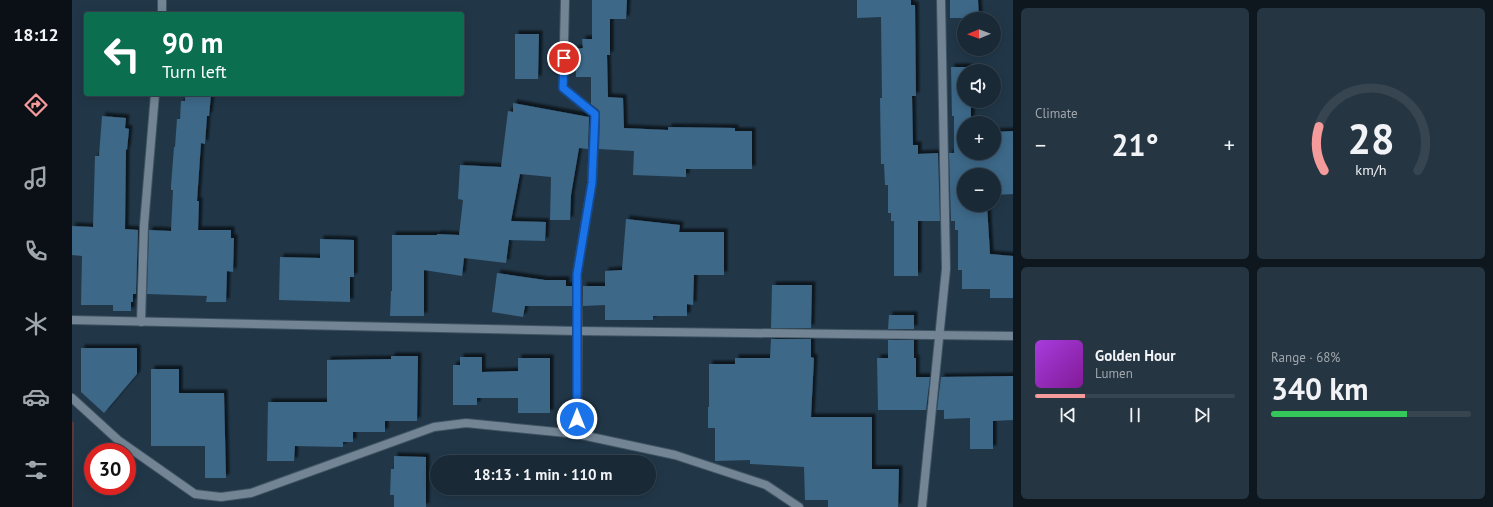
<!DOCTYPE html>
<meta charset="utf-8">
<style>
body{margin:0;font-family:"PT Sans",sans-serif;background:#263542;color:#f1f3f6;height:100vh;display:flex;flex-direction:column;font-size:15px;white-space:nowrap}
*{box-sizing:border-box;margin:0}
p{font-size:13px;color:#9fa6ad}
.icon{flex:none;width:22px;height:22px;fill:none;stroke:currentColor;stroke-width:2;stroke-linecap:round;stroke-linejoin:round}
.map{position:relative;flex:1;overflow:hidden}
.drawer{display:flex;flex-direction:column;gap:8px;padding:8px;background:#0e171e;width:480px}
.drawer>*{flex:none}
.guide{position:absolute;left:12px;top:12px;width:380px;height:84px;border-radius:4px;box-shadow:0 2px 10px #0003,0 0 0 1px #374551;background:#0b6e4f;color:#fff;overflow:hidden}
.needle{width:26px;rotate:269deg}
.fabs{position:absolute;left:885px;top:12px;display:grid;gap:8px}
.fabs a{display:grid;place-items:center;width:44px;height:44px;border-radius:50%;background:#192936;box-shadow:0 2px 10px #0003,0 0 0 1px #374551;font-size:20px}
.speed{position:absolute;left:12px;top:443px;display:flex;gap:8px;font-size:20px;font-weight:700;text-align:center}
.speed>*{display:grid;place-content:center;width:52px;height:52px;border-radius:50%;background:#192936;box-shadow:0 2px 10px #0003,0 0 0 1px #374551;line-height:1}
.speed .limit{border:6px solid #d22;background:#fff;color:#111}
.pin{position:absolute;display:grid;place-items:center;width:34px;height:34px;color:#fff;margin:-17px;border:2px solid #fff;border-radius:50%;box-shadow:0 1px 4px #0007}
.me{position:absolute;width:44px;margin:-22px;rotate:0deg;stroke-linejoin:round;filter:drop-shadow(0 0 3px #0008)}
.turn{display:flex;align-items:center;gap:14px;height:84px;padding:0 12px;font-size:18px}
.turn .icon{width:52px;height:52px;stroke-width:2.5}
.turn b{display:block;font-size:28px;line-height:34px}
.big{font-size:30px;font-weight:700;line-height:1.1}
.drawer .card{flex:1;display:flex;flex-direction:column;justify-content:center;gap:6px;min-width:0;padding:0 14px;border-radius:6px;background:#263542}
.drawer .dial{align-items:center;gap:0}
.dial svg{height:104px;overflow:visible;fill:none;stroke:#374551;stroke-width:7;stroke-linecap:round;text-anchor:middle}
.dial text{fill:#f1f3f6;stroke:none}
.song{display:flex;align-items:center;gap:12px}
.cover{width:48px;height:48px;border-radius:6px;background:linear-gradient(135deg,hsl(280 70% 55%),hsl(290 70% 35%))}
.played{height:4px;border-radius:2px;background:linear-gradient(90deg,#f59b9c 25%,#374551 25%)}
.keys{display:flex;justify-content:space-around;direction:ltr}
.heat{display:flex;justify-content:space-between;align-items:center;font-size:22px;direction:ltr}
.charge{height:6px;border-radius:3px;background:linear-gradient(90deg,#34c759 68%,#374551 0)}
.drawer .tiles{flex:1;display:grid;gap:8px;grid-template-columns:repeat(2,1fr)}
.trip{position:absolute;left:358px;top:455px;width:226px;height:40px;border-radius:20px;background:#192936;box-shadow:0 2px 10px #0003,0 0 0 1px #374551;font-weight:700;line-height:40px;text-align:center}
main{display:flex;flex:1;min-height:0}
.menu{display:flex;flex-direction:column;width:72px;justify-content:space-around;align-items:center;background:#0a1016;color:#9fa6ad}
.menu .icon{width:28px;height:28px}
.menu .selected{color:#f59b9c}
.menu b{font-size:18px;color:#f1f3f6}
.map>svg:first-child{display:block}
.green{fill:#5c3839}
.building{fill:#3e6788;filter:url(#shadow)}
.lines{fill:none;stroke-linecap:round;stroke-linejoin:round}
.lane-casing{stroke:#3e5363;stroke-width:10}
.street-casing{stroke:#3e5363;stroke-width:10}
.lane{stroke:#738594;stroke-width:8}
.street{stroke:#738594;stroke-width:8}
.route-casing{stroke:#114b97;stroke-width:10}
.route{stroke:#1a73e8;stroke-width:7}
</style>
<main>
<nav class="menu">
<b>18:12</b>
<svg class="icon selected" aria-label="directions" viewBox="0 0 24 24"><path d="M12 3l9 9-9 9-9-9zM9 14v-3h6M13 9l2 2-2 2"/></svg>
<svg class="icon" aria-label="music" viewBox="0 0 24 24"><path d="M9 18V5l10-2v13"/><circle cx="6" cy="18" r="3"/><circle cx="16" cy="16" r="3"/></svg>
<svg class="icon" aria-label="phone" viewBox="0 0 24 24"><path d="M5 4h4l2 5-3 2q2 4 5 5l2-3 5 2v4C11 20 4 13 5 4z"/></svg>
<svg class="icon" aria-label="climate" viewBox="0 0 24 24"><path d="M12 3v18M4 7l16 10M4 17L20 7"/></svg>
<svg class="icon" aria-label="car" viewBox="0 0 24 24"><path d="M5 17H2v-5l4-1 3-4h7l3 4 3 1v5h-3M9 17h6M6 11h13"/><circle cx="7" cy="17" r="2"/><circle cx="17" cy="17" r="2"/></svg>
<svg class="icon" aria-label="filters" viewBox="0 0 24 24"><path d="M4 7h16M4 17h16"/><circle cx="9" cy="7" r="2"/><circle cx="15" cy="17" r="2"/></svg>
</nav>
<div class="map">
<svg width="941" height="507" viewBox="0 0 941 507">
<defs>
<filter id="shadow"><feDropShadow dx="3.5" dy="-3.5" stdDeviation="1" flood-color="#0009"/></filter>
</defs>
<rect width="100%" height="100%" fill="#213748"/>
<path class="green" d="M0,421L2,423L1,507H0Z"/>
<g class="building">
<path d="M520,0H555L554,19H538V55H535L536,97L551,98L552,128L596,130V127L663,128V131H680V169H614V177L561,175L562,151L527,149L528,114L527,110L519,104V77H504L503,49L511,48L510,39H520Z"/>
<path d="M785,0H839V5H843L844,96H840L841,145H846V154L866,153L868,221H846V276H822V221H819V213H816V185H813L812,164H809L808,98H810L809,17L785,18Z"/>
<path d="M878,0H906L907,18H878Z"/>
<path d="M443,34H467L466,79H443Z"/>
<path d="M879,67H896V71H892V101H899V123H892V153H922V132L941,131V194L922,195V175H892V205H915L918,254L941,256V298H918V289H890V270H886V230H883V221H879L877,153H882V116H880Z"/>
<path d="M113,94L139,95L137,116H135L133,144L129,143L125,201H127L126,230H159V238H162L161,272L155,271L154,302H134L135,296L75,294L77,230L99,231L101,190H99V186L102,147H103L105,119H108L109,101H113Z"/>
<path d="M441,103L517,117L516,149L507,148L499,195L498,220H478L479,177L448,174L439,221L474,222L473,241L437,240L434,263L392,258L390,276L352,270V316H318L319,291H320V235H365V234L387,235L391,200L386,199L388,165L429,167L436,111L441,112Z"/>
<path d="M30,116L54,118L53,128L57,129L55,150L54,149L53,229L66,230L64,294H61V302H59V311H41V305H9L10,256L0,255V226L21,227L23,156H27Z"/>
<path d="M554,219L608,225L607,232H652V275H622L621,305L615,304V316H581V320H533V305L511,306V286H533V271L550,270Z"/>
<path d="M248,239L282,240V277H278V302L207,300L208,257L248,258Z"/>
<path d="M425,273L473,280H494V286H500V306H453L451,317L420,312Z"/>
<path d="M700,285H740L739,328H699Z"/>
<path d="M817,315H842V329H816Z"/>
<path d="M699,339H739V357L742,358L739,417H800V469H827L826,507H756V500H733L732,467L678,464V460L643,461V428H636V407H637V364H663V358H698Z"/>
<path d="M816,340H842V358H844V377H858L854,410H806L805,358H816Z"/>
<path d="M9,348H65V374L32,413L9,392Z"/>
<path d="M319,356H346L345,421H313V432H281V442H271V447L223,446L222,461H195L196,402H255V360L319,359Z"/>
<path d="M388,357H410V372L446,371V358H478V413H446V398H405V405H381V365H388Z"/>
<path d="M79,369H107V393H152L154,478H133V446H79Z"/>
<path d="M941,376V420L921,421V449H898V418L872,419V410H865L869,377Z"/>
<path d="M322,456L354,457V507H322V495H318L319,469H322Z"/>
</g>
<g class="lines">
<defs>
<g id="lane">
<path d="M493,0L491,88L523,114L520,183L505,274L506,331"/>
<path d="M90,14V0"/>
<path d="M69,322L72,225L83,94"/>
</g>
<g id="street">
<path d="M0,320L506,331L941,336"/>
<path d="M0,398L46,440L123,494L149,497L179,493L362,427L394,423L505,434L603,455L694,485L727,507"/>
<path d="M505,434L506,331"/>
<path d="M850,507L874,269L869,0"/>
</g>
</defs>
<use href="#lane" class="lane-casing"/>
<use href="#street" class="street-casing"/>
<use href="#lane" class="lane"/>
<use href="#street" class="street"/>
</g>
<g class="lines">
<defs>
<path id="route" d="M492,58L491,88L523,114L520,183L505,274V419"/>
</defs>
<use href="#route" class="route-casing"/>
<use href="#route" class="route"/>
</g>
</svg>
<div class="fabs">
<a><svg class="needle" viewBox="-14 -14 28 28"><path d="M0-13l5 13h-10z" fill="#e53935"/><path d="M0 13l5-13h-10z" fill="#9fa6ad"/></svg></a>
<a><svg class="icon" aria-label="sound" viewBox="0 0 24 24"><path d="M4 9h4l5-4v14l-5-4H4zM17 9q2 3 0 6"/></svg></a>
<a>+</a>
<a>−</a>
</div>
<div class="speed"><div class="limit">30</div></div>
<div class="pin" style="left:492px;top:58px;background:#d93025"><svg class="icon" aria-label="arrive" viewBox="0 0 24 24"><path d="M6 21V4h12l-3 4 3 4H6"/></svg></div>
<svg class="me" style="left:505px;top:419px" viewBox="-20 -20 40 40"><circle r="17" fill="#1a73e8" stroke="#fff" stroke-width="3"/><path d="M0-11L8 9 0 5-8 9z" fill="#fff"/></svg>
<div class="trip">18:13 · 1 min · 110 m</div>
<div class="guide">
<div class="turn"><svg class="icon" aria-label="left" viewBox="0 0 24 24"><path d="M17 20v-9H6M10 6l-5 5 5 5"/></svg><div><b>90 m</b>Turn left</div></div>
</div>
</div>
<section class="drawer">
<div class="tiles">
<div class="card"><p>Climate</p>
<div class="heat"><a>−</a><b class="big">21°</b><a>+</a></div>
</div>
<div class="card dial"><svg viewBox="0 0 100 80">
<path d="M14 69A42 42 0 1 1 86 69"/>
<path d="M14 69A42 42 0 0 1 10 35" stroke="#f59b9c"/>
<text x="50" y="56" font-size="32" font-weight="700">28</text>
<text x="50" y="72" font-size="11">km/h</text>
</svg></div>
<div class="card">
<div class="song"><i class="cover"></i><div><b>Golden Hour</b><p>Lumen</p></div></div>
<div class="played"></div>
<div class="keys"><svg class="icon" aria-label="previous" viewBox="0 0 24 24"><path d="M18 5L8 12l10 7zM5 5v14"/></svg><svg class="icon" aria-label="pause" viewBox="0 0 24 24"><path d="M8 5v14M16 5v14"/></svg><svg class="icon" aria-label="next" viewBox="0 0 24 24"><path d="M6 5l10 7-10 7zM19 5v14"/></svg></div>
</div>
<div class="card"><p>Range · 68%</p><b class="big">340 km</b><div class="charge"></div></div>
</div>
</section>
</main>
